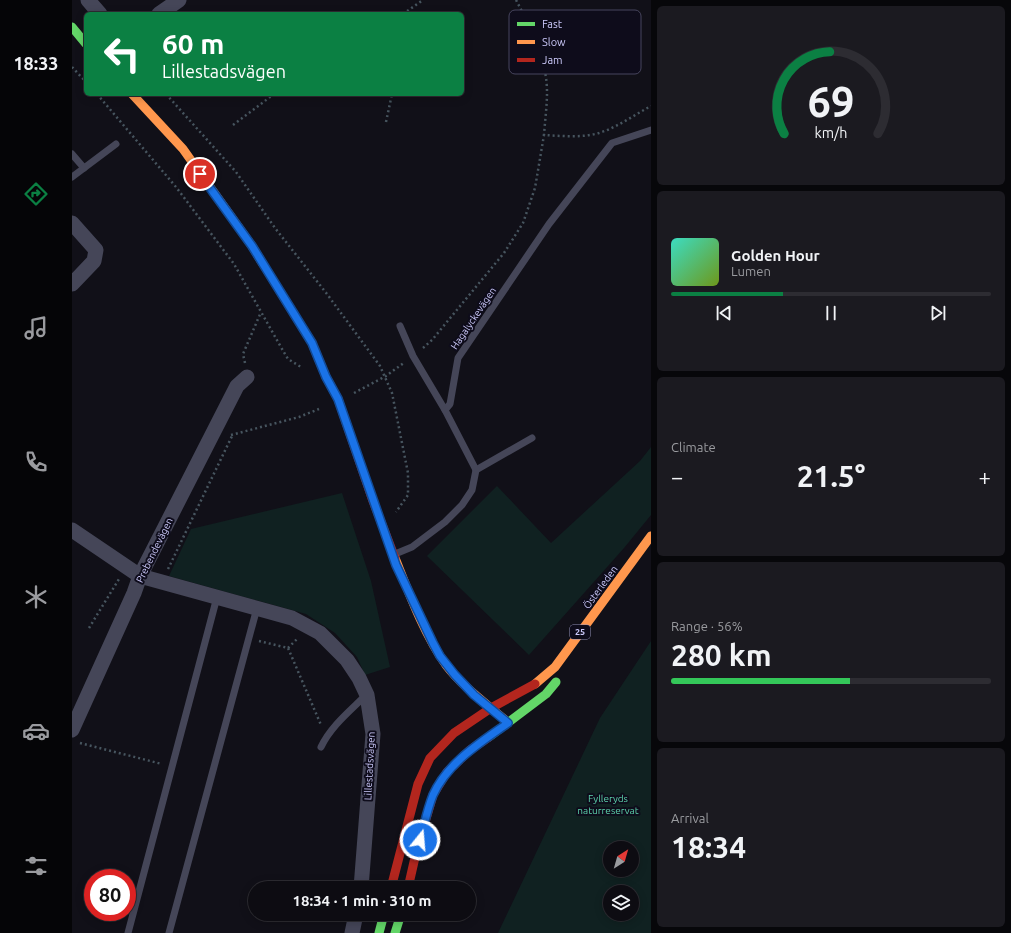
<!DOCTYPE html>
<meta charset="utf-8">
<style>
body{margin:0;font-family:Ubuntu,sans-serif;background:#1b1a20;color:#f1f3f6;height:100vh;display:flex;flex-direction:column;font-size:15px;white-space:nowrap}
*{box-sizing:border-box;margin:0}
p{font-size:13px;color:#9a9b9f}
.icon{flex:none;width:22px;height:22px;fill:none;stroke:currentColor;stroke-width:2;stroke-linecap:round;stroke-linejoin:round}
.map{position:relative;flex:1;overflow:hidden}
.details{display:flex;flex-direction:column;gap:6px;padding:6px;background:#07070a;width:360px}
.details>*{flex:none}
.banner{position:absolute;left:12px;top:12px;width:380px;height:84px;border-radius:6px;box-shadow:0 2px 10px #0003,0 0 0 1px #2d2c32;background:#0b8043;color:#fff;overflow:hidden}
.needle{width:26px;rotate:37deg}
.buttons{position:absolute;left:531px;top:841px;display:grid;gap:8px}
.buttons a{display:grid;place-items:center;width:36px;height:36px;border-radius:50%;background:#0d0c12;box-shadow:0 2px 10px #0003,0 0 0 1px #2d2c32;font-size:20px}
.speed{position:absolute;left:12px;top:869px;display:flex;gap:8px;font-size:20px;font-weight:700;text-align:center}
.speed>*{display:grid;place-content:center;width:52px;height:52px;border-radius:50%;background:#0d0c12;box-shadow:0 2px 10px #0003,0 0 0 1px #2d2c32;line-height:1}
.speed .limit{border:6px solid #d22;background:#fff;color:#111}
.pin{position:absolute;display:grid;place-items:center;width:34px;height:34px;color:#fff;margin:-17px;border:2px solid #fff;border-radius:50%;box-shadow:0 1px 4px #0007}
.me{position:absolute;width:44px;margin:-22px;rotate:17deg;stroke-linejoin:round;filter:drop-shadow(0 0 3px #0008)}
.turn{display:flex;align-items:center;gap:14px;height:84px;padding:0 12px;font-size:18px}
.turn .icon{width:52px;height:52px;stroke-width:2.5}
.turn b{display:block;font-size:28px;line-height:34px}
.big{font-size:30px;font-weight:700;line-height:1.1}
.details .widget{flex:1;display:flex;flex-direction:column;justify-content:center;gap:6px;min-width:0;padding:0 14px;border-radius:6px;background:#1b1a20}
.details .dial{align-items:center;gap:0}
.dial svg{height:104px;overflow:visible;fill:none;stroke:#2d2c32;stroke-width:7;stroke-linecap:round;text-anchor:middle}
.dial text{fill:#f1f3f6;stroke:none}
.song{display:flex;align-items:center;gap:12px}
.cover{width:48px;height:48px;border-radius:6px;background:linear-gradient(135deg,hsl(170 70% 55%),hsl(80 70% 35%))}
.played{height:4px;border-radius:2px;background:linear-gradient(90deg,#0b8043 35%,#2d2c32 35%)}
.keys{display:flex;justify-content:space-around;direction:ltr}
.heat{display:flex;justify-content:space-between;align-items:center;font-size:22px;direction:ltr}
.charge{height:6px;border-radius:3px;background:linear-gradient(90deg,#34c759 56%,#2d2c32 0)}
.trip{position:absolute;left:176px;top:881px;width:228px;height:40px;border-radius:20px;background:#0d0c12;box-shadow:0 2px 10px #0003,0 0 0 1px #2d2c32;font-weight:700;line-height:40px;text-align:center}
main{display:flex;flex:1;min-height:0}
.dock{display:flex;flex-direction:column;width:72px;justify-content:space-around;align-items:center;background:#050507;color:#9a9b9f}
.dock .icon{width:28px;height:28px}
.dock .active{color:#0b8043}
.dock b{font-size:18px;color:#f1f3f6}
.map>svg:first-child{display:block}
.green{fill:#102121;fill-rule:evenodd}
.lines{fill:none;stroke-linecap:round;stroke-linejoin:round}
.path{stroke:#47555f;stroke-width:2.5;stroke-dasharray:2 3;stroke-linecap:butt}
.lane{stroke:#454658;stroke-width:7}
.street{stroke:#454658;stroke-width:15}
.fast{stroke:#63d668;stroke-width:9}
.slow{stroke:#ff974d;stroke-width:9}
.jam{stroke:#b3261e;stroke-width:9}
.route-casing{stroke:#114b97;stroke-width:10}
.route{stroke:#1a73e8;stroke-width:7}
.labels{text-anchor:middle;stroke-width:4;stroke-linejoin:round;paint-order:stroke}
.shield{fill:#0e0c1b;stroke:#9391b8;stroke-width:1}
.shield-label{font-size:9px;font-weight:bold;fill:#cccafb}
.street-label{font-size:10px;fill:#cccafb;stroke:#0e0c1b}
.park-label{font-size:10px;fill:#5dd4ae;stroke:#0e0c1b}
.key{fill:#0e0c1b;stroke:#47455e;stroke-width:1}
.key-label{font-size:11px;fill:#cccafb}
</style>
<main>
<nav class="dock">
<b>18:33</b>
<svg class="icon active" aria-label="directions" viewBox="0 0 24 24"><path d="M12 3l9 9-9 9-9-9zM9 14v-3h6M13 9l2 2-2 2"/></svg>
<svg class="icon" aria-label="music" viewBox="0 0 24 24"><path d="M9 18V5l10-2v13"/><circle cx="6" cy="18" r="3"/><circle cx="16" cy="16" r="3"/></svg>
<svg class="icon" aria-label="phone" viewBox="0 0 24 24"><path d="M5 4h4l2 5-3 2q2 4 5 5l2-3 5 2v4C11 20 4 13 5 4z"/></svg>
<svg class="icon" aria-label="climate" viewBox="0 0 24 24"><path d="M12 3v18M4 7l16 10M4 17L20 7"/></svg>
<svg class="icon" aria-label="car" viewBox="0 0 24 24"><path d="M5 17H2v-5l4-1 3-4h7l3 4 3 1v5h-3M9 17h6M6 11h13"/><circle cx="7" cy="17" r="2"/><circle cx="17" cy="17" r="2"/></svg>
<svg class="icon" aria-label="filters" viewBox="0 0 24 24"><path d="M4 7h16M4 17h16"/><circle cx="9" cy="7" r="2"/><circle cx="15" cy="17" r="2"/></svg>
</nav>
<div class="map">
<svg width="579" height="933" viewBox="0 0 579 933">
<rect width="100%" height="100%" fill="#111018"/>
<g class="green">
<path d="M579,447V515L552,548L457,655L355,556L425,486L479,543L568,461Z"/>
<path d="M270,493L299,581L318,667L293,675L285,657L263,633L234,614L97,576L119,529Z"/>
<path d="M579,641V933H426L528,718ZM538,848H560V870H538ZM538,892H560V914H538Z"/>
</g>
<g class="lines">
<g class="path">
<path d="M444,0C459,28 475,60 475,92C475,106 473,121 472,135"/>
<path d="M331,14L351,0"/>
<path d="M0,67L14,82"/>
<path d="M25,94L104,187L162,264L210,349L216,359L229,367"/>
<path d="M94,94L164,172L203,228L255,294L308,366L320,393L336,473V495L324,512"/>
<path d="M314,122L320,94"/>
<path d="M161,125L202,94"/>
<path d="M351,348L360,340L432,253L451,223L463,188L472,135C490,136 510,138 527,133C546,127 562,115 579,106"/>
<path d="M173,363L171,354L189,312"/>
<path d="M282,393L314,376L333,362"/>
<path d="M159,435L227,417L247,409"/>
<path d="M96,569L161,434"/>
<path d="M17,628L47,579"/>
<path d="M187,641L216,648L249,725"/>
<path d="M216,648L225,639"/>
<path d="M8,743L90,764"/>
</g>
<g class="lane">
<path d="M0,154L12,168"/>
<path d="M0,177L44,144"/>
<path d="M328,326L341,356L373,410"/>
<path d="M404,470L460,438"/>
<path d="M323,554L340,547L373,522L390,505L400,490L404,470L373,410L378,404L386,358L477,224L540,143L579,130"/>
<path d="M249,747C259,726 278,711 294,695"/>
<path d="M56,933L145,597"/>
<path d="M97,933L185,608"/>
</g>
<g class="street">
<path d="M16,0L28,14"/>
<path d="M87,14L107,0"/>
<path d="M0,223L24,250L22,261L0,284"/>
<path d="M0,530L68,576L220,618L248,633L275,660L287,678L295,695L301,734L289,888"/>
<path d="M0,730L62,593L68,576L165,386L175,377"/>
<path d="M280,933L284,914"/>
</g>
<g class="fast">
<path d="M0,27L14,44"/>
<path d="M417,737L474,694L484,682"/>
<path d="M307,933L312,914"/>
<path d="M323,933L329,914"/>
</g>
<g class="slow">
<path d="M60,94L111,149L180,246L191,264"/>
<path d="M323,558C337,593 352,634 374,665C390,686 412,702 432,719"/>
<path d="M463,684L483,667L579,536"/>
</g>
<g class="jam">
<path d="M191,264L240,343L254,377L266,399L301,501L323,558"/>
<path d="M319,888L346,784L358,758L382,733L419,708L463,684"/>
<path d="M336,888L344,853L361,795L375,772L398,750L417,737"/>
</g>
</g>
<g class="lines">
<defs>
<path id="route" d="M128,174L180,246L240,343L254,377L266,399L324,565L361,643L368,656L383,675L402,695L436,723C408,743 376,762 361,795C355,810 352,826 348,840"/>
</defs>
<use href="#route" class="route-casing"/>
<use href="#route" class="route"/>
</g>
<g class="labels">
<rect class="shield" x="498" y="625" width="20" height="14" rx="3"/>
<g class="shield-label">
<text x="508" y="635">25</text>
</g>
<g class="street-label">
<text transform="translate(401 318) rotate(-56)" y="4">Hagalyckevägen</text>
<text transform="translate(82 550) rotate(-64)" y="4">Prebendevägen</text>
<text transform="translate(528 587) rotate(-54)" y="4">Österleden</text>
<text transform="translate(297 766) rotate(-87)" y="4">Lillestadsvägen</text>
</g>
<g class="park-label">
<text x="536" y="802">Fylleryds<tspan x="536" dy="12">naturreservat</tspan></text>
</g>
</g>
<rect x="437" y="10" width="132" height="64" rx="6" class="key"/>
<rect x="445" y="22" width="18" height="4" fill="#63d668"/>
<rect x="445" y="40" width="18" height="4" fill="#ff974d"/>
<rect x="445" y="58" width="18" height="4" fill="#b3261e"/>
<g class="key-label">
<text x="470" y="28">Fast</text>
<text x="470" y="46">Slow</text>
<text x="470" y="64">Jam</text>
</g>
</svg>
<div class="buttons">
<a><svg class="needle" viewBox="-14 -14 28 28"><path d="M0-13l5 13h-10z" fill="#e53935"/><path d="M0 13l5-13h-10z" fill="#9a9b9f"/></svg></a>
<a><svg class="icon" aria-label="layers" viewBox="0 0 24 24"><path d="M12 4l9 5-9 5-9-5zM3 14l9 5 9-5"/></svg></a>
</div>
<div class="speed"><div class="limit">80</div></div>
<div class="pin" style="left:128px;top:174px;background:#d93025"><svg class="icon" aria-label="arrive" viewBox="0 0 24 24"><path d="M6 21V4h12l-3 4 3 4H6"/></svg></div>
<svg class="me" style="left:348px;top:840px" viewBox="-20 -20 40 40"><circle r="17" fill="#1a73e8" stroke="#fff" stroke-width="3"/><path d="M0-11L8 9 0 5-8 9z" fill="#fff"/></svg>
<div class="trip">18:34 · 1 min · 310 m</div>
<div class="banner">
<div class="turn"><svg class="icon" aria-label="left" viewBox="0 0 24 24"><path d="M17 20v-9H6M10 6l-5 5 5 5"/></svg><div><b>60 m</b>Lillestadsvägen</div></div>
</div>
</div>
<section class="details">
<div class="widget dial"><svg viewBox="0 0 100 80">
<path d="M14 69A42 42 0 1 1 86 69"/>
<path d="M14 69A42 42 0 0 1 49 6" stroke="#0b8043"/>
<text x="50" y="56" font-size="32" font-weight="700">69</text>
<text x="50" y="72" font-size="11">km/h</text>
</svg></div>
<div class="widget">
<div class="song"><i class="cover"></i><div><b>Golden Hour</b><p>Lumen</p></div></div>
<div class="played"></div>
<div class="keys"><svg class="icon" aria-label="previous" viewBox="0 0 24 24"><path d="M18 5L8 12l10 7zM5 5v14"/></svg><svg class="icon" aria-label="pause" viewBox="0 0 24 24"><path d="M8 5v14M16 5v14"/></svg><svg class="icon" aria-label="next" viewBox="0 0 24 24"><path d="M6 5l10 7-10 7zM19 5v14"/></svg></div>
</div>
<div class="widget"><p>Climate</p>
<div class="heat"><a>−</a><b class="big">21.5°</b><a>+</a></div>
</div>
<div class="widget"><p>Range · 56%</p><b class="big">280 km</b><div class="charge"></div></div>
<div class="widget"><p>Arrival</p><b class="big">18:34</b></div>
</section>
</main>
